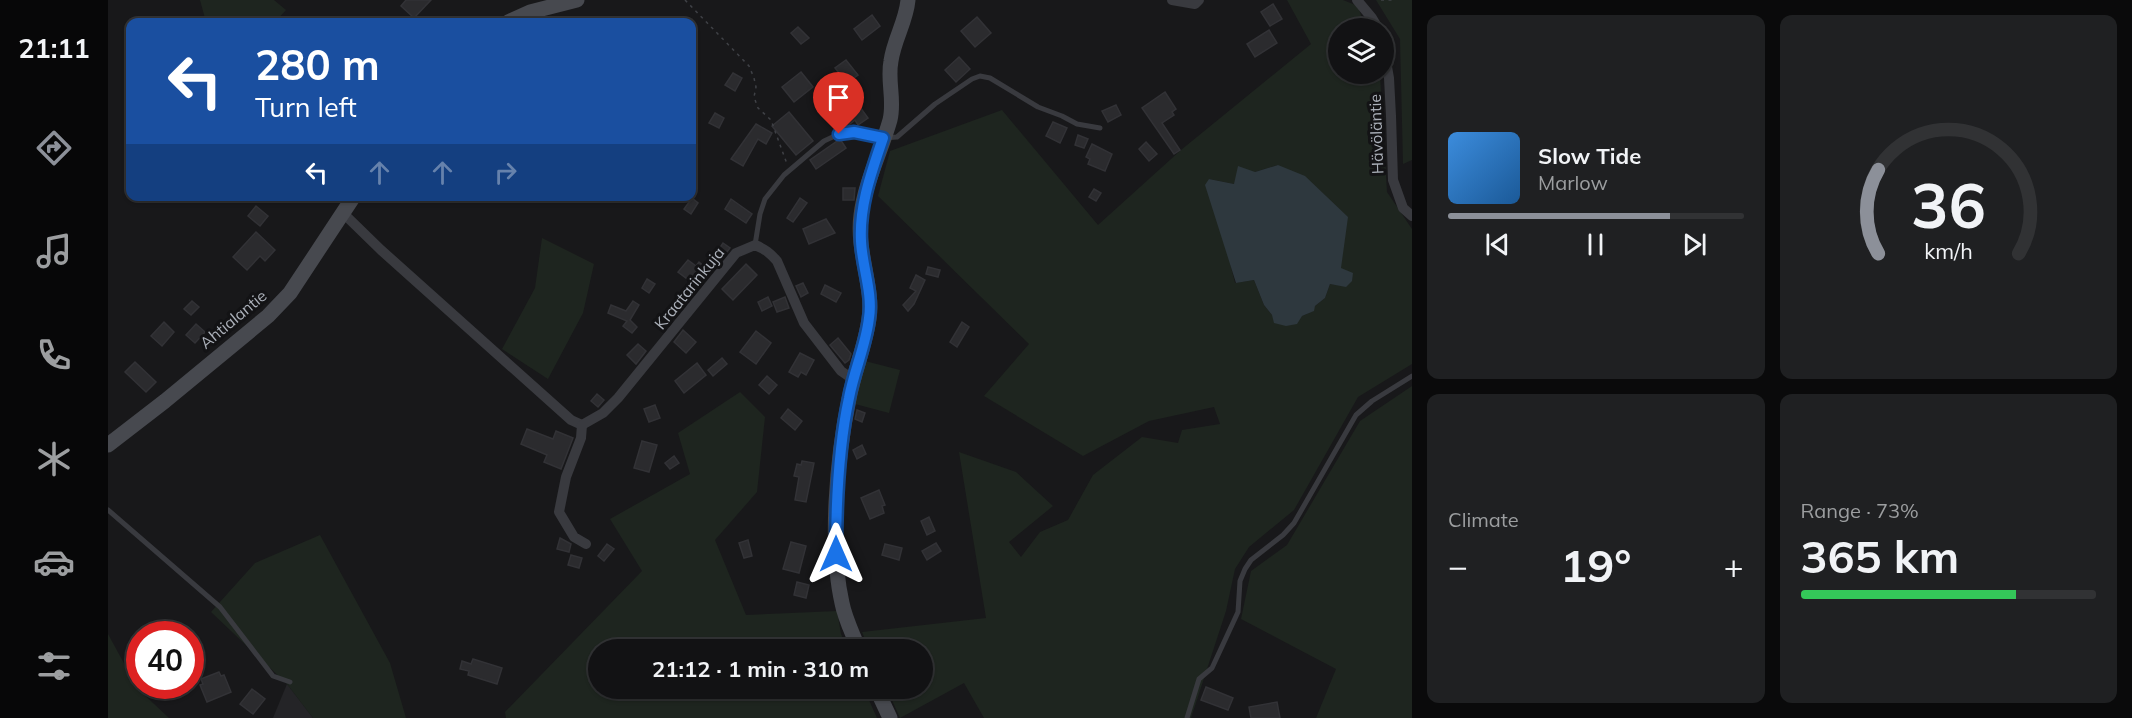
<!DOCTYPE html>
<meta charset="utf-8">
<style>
body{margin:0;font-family:Mulish,sans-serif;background:#1f2022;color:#f1f3f6;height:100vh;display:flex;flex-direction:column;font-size:22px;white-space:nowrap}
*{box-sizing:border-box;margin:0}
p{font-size:20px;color:#9c9ea0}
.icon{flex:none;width:33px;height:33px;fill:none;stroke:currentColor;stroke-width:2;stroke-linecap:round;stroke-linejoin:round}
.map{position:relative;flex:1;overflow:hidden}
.side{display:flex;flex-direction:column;gap:15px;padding:15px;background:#0a0a0b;width:720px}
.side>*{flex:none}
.top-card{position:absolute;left:18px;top:18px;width:570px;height:183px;border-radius:12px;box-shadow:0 2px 4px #0004,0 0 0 2px #313234;background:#1a4fa0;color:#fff;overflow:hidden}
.buttons{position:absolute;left:1220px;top:18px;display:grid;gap:12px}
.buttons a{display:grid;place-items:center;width:66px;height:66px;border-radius:50%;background:#121214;box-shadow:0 2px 4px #0004,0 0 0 2px #313234;font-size:30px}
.speed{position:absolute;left:18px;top:621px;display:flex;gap:12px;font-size:30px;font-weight:700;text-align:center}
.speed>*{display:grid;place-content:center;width:78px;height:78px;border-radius:50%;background:#121214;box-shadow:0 2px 4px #0004,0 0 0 2px #313234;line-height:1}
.speed .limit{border:9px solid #d22;background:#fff;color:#111}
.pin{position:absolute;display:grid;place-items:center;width:51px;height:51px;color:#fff;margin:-62px -26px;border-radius:50% 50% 50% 0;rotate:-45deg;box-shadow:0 0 6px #0007}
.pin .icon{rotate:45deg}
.me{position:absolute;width:66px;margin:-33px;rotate:0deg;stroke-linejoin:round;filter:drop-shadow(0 0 4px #0008)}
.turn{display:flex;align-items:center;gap:21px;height:126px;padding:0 30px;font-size:27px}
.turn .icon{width:78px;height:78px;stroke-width:2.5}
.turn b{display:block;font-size:42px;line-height:51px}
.lanes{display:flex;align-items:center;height:57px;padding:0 30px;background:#0003;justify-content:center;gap:30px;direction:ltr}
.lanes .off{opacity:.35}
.big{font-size:45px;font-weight:700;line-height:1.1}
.side .card{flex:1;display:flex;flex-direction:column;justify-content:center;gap:9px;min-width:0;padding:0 21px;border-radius:12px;background:#1f2022}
.side .dial{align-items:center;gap:0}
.dial svg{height:156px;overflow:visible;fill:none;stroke:#313234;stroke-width:7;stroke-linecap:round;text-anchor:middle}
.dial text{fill:#f1f3f6;stroke:none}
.song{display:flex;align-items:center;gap:18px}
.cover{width:72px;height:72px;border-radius:9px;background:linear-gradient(135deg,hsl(210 70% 55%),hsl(210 70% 35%))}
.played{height:6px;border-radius:3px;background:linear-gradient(90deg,#8c9099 75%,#313234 75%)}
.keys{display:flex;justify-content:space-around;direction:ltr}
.heat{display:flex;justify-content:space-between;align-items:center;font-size:33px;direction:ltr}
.charge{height:9px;border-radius:4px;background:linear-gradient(90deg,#34c759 73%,#313234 0)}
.side .tiles{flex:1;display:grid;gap:15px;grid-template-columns:repeat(2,1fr)}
.trip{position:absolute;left:480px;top:639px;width:345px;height:60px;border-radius:30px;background:#121214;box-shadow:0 2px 4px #0004,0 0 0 2px #313234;font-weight:700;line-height:60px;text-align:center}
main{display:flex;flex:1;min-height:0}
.dock{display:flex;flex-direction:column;width:108px;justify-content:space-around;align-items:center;background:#070708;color:#9c9ea0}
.dock .icon{width:42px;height:42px}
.dock .selected{color:#8c9099}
.dock b{font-size:27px;color:#f1f3f6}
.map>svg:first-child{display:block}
.built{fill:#242427}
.green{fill:#1e251f;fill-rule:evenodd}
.water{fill:#2e383e}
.building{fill:#2b2b2e;stroke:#323236;stroke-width:1.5}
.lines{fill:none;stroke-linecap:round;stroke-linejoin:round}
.path{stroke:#3f4146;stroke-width:1.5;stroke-dasharray:3 4.5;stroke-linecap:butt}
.lane{stroke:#393a3f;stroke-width:5}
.street{stroke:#393a3f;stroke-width:10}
.secondary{stroke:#47494f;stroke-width:15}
.route-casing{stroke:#114b97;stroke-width:15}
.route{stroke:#1a73e8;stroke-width:10}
.labels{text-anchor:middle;stroke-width:6;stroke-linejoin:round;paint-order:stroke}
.street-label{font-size:16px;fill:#abb0b9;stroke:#131315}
</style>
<main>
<nav class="dock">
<b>21:11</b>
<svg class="icon selected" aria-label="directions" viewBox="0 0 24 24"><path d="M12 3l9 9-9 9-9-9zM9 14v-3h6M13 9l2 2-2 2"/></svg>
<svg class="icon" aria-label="music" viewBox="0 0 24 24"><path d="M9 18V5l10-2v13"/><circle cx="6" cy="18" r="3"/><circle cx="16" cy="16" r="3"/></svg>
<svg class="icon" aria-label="phone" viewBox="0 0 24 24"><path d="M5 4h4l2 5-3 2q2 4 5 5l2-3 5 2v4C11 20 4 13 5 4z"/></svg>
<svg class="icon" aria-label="climate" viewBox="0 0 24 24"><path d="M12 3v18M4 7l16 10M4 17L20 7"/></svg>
<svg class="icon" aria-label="car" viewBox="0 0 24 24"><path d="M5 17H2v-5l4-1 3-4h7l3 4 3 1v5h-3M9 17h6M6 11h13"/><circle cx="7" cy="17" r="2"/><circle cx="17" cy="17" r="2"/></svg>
<svg class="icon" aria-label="filters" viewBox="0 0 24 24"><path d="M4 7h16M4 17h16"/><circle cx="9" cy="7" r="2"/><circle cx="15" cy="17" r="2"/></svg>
</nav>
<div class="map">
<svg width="1304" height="718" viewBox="0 0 1304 718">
<rect width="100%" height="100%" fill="#18181a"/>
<path class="built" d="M179,684L205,718H165Z"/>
<g class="green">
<path d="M92,0H166L178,10L167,22H98Z"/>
<path d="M1179,0H1235L1250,6L1257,28H1230V74H1271L1272,76L1279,192L1304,229V364L1250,397L1186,510L1141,547L1127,569L1118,611L1083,718H876L856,683L792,718L779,689L814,688V650L761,649L754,632L878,618L851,452L908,472L945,506L901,542L913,557L932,532L960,520L985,475L1034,437L1070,443L1074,430L1112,424L1106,407L1041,421L975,456L876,396L921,344L770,196L782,151L894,110L990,225L1073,150L1203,44ZM1170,165L1233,258V268L1238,286L1222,284L1217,298L1207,306L1205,311L1194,316L1164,315L1156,305L1146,280L1127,283L1101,179L1126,184L1147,172Z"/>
<path d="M1268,0H1304V160L1295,164L1292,39Z"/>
<path d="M434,238L486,264L475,313L440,379L394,349L427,288Z"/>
<path d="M757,361L792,370L781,413L747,404Z"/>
<path d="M1304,386V718H1208L1228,669L1133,619L1143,571L1179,545L1252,421Z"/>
<path d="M632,392L657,417L649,492L607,540L638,615L729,611L733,634L740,649L490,650V688L756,689L769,718H398L397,712L534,571L502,519L582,474L570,433Z"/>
<path d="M212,535L282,663L298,718H205L179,684L103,612L147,563Z"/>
<path d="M0,634L30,689L61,718H0Z"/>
</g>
<path class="water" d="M1170,165L1197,176L1240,217L1233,268L1245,273L1244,281L1238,287L1222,284L1217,298L1207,306L1206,311L1194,316L1189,324L1178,326L1166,323L1164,315L1156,305L1146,280L1128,283L1097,185L1101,179L1126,184L1130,166L1147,172Z"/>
<g class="building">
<path d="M298,0H323L306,18L293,6Z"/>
<path d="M1165,4L1174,19L1162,26L1153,12Z"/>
<path d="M764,15L772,26L754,40L746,29Z"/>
<path d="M869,17L883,33L867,47L853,31Z"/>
<path d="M690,27L701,38L693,44L683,33Z"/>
<path d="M1161,30L1169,43L1147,57L1139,44Z"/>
<path d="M851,57L862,69L848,82L837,70Z"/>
<path d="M738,60L750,75L739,83L727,68Z"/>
<path d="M693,72L705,87L686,102L674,87Z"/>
<path d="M625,73L634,78L627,91L617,85Z"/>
<path d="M1057,92L1068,109L1064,112L1066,115L1054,123L1072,150L1066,154L1034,108Z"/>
<path d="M721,95L738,116L752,107L760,118L750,125L747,120L737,128L732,129L711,103Z"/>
<path d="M1008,105L1013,115L1000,122L994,111Z"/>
<path d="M681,112L705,141L688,155L664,126Z"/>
<path d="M607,113L616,118L611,128L601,123Z"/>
<path d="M945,122L959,128L952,143L938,136Z"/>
<path d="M648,124L664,133L658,144L650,139L635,166L623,159Z"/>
<path d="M970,135L980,139L976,148L967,145Z"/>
<path d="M732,139L738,148L708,169L702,160Z"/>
<path d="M1038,142L1049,154L1041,161L1031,149Z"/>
<path d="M984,144L1004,154L997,171L980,164L982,159L978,157Z"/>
<path d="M735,188H747L746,200H735Z"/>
<path d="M986,189L993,193L988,201L981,197Z"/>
<path d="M584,198L590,203L583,214L576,209Z"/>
<path d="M692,198L699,203L685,222L679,218Z"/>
<path d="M623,199L644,214L638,223L617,209Z"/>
<path d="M148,206L160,216L152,226L140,216Z"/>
<path d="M718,219L727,233L701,244L695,229Z"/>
<path d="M148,232L167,250L157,261L152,256L139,270L125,257Z"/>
<path d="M615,243L622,248L611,262L605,258Z"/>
<path d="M580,260L588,266L591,262L598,268L595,271L600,275L590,287L570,272Z"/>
<path d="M638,264L649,275L625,300L614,289Z"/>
<path d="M820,267L832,270L830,277L818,274Z"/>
<path d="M808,275L817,280L806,304L800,311L795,305L808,291L802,288Z"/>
<path d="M539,279L547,284L541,293L534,288Z"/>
<path d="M695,283L700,293L693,297L688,286Z"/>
<path d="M717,285L733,293L728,302L713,294Z"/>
<path d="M660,297L664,306L654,311L650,302Z"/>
<path d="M677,297L681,308L669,312L665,302Z"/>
<path d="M84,301L91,307L83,315L76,309Z"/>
<path d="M525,301L531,305L522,320L529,327L524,333L515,326L519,321L500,313L503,305L518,311Z"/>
<path d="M56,322L66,332L54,346L43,336Z"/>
<path d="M854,322L861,327L849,347L842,342Z"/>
<path d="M88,324L97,332L87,343L78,335Z"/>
<path d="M575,330L588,342L578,353L566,342Z"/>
<path d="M648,331L663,343L648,364L632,352Z"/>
<path d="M730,338L743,354L741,360L737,363L722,345Z"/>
<path d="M530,344L538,351L528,364L519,355Z"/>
<path d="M692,353L706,360L698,375L693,372L690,377L681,372Z"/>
<path d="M614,358L619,364L605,376L600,370Z"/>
<path d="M27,362L48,382L38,392L17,372Z"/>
<path d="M589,363L598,375L576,393L567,381Z"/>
<path d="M659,376L669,385L661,394L651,385Z"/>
<path d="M489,394L496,400L490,407L483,401Z"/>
<path d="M547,405L552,418L541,422L536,409Z"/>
<path d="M680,409L694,421L687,430L673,418Z"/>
<path d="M749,410L757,413L754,422L747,419Z"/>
<path d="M419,429L445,439L448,431L465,438L453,469L436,462L439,455L413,444Z"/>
<path d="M534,441L549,445L541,472L526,468Z"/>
<path d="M754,445L758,454L749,459L745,450Z"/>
<path d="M566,456L571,463L562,469L557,463Z"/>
<path d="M694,461L706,463L698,502L687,500L691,477L686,476L689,464L693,465Z"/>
<path d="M771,490L777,505L774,506L776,513L762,519L753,498Z"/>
<path d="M821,517L827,531L819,535L813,521Z"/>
<path d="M452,538L463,544L461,552L449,549Z"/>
<path d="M640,540L644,556L636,558L631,543Z"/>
<path d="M683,542L698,546L691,573L675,569Z"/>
<path d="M828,543L833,551L819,560L814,551Z"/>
<path d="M499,544L506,549L496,561L490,556Z"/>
<path d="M777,544L794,548L791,560L774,555Z"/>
<path d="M463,555L474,558L471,568L460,565Z"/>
<path d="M689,582L701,585L698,598L686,595Z"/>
<path d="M365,659L394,668L389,684L360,675L361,671L352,669L354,661L363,664Z"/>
<path d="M111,672L113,676L116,675L123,692L99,702L92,685L95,684L93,679Z"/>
<path d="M1098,687L1125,698L1120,710L1093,700Z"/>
<path d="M144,689L157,699L145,714L132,704Z"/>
<path d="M1169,702L1172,718H1143L1141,707Z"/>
</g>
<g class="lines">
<g class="path">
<path d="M577,0L641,66L646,78L648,87L646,97L650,108L663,120L679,164"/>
<path d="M1273,0H1286"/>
</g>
<g class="lane">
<path d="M647,245L652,214L657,199L676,175L716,141L731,134L746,132L775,138L789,137L827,104L864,79L872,76L882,78L930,107L954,116L969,124L992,128"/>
<path d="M0,510L112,607L165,676L182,682"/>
<path d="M1079,718L1091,679L1104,668L1130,612L1132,581L1137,569L1143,560L1175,535L1186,523L1248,415L1264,401L1304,376"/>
</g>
<g class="street">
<path d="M1064,0L1087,4L1091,0"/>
<path d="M1249,0L1264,18L1270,28"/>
<path d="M1275,44L1281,78L1283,116L1285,180L1295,208L1304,216"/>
<path d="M235,213L273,250L463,420L474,425"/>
<path d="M478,544L466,537L451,512L458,477L473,438L474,425L495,413L510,398L628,253L647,245C657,249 662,253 669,261L696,323L733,371L746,380"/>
</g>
<g class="secondary">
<path d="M400,22L422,12L469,0"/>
<path d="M0,445L57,401L160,316L182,293L246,196"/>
<path d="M751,650C745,634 737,619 734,603C721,546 729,456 741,399C746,372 757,346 761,319C766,288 748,250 753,215C757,182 773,152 782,120C787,100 779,81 783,61C786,39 798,22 800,0"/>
<path d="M768,688L782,718"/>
</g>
</g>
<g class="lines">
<defs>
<path id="route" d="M728,554C728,502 730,449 741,398C746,371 758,345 761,318C765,293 754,266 753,241C751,205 764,171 775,138L746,132L731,134"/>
</defs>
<use href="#route" class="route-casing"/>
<use href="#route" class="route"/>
</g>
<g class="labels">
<g class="street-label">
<text transform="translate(1268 134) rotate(-92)" y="6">Hävöläntie</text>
<text transform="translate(581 288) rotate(-51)" y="6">Kraatarinkuja</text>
<text transform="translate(125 319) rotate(-40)" y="6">Ahtialantie</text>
</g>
</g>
</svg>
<div class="buttons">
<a><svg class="icon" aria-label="layers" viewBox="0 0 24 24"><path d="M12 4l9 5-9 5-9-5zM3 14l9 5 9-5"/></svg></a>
</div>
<div class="speed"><div class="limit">40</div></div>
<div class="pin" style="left:731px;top:134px;background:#d93025"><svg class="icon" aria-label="arrive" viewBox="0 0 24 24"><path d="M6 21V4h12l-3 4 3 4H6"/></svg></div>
<svg class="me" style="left:728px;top:554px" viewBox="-20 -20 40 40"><path d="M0-17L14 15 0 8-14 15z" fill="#1a73e8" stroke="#fff" stroke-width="4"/></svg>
<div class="trip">21:12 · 1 min · 310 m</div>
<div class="top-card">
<div class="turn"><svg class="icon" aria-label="left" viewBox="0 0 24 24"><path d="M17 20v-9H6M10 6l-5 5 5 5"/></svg><div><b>280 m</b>Turn left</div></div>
<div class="lanes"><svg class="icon" aria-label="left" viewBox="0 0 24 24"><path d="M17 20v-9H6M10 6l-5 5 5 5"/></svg><svg class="icon off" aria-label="ahead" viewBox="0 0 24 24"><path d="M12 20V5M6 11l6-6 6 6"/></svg><svg class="icon off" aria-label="ahead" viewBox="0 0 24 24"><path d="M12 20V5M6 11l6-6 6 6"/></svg><svg class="icon off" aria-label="right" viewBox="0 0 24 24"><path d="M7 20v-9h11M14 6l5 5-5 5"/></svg></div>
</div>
</div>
<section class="side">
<div class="tiles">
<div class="card">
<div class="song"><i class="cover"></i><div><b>Slow Tide</b><p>Marlow</p></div></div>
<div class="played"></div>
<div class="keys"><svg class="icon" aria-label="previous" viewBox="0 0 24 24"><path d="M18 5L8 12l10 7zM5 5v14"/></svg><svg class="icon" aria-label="pause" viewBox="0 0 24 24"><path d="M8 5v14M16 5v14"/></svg><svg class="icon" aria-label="next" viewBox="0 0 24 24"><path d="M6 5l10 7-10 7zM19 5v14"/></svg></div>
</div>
<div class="card dial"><svg viewBox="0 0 100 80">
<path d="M14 69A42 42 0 1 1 86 69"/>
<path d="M14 69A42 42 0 0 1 14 26" stroke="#8c9099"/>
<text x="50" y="56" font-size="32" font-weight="700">36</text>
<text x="50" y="72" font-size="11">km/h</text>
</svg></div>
<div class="card"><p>Climate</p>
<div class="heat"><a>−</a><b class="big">19°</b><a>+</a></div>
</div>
<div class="card"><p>Range · 73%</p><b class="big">365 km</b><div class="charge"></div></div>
</div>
</section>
</main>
